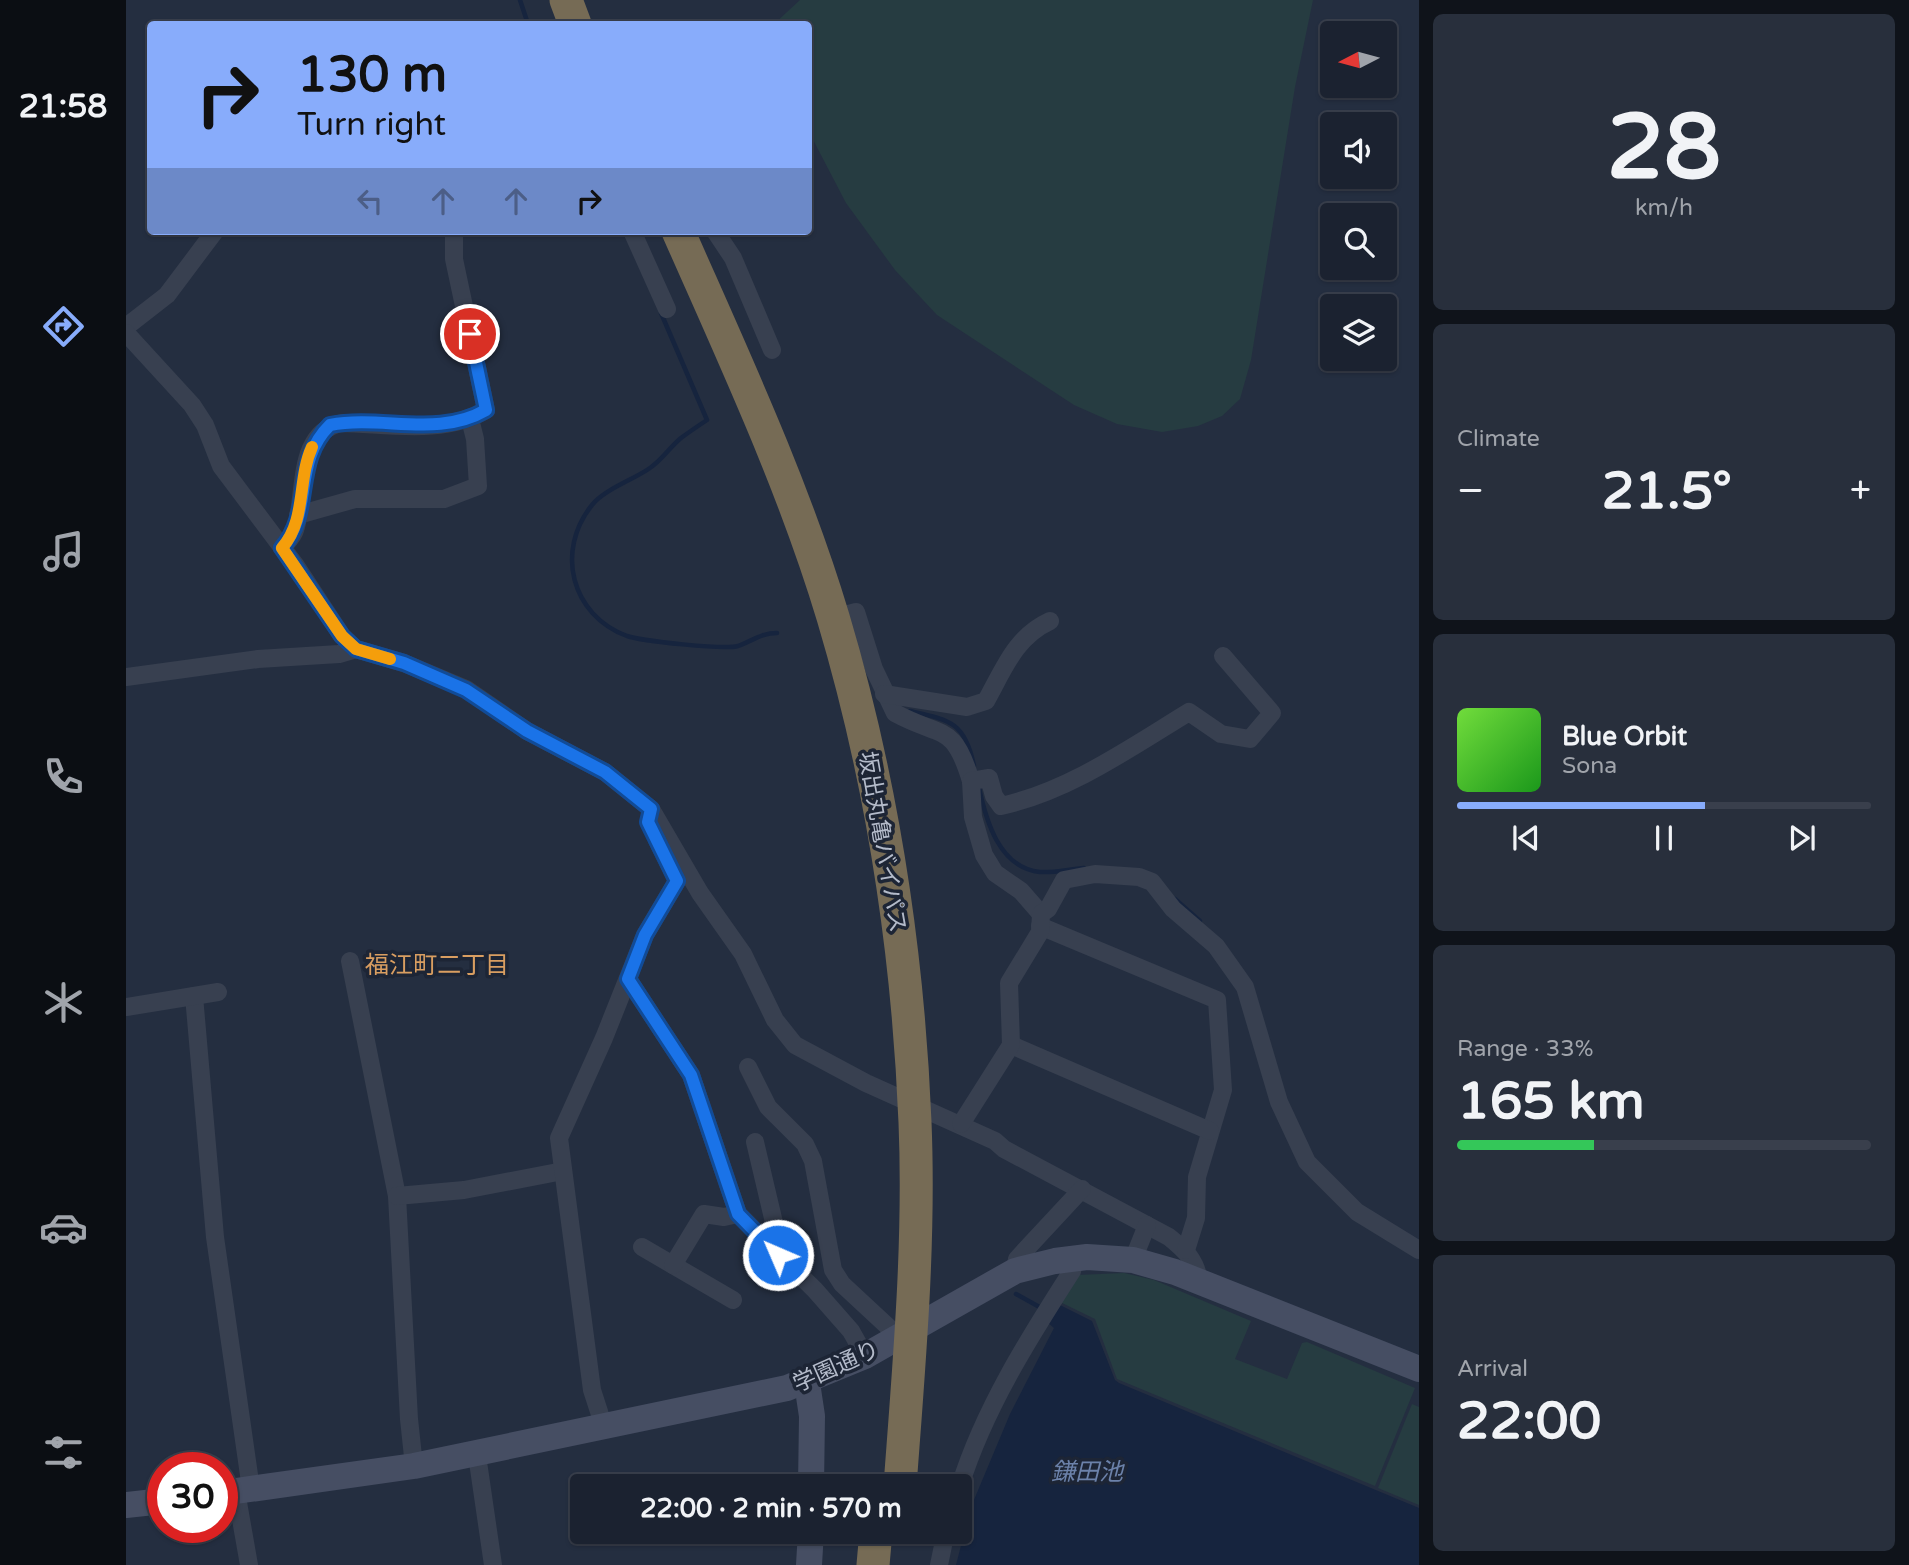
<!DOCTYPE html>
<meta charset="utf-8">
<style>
body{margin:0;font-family:"Varela Round","Noto Sans JP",sans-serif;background:#282f3c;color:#f1f3f6;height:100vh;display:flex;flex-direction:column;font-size:26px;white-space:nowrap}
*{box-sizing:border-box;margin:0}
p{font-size:23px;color:#a0a4ab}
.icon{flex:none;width:38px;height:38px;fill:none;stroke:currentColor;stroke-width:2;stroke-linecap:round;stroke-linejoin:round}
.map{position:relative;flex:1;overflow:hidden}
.details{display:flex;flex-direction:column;gap:14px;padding:14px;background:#0f131a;width:490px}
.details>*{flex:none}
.banner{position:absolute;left:21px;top:21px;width:665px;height:214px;border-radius:7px;box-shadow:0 2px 5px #0004,0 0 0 2px #393f4c;background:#88acfb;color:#111;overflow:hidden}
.needle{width:46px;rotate:264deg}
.tools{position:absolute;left:1194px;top:21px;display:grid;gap:14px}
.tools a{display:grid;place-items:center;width:77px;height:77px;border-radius:7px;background:#1b2230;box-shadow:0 2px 5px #0004,0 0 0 2px #393f4c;font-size:35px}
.speed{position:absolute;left:21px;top:1452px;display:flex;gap:14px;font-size:35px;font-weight:700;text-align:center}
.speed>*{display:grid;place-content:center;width:91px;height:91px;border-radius:50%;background:#1b2230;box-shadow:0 2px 5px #0004,0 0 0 2px #393f4c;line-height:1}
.speed .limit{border:10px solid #d22;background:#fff;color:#111}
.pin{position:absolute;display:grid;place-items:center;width:60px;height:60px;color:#fff;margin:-30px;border:4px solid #fff;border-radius:50%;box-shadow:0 2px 7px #0007}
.me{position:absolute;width:77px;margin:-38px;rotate:315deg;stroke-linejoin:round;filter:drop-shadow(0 0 5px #0008)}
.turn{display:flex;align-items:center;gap:24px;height:147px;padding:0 35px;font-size:32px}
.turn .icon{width:91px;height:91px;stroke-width:2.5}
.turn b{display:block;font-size:49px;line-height:60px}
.lanes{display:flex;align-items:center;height:66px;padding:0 35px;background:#0003;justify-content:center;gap:35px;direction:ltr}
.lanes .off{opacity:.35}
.big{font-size:52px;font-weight:800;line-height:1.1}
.details .card{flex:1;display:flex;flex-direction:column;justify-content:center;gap:10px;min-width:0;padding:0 24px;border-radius:10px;background:#282f3c}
.details .dial{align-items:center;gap:0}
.dial b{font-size:91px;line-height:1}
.song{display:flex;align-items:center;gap:21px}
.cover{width:84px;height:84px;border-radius:10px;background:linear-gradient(135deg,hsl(100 70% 55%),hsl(120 70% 35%))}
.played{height:7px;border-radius:4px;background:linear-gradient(90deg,#88acfb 60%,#393f4c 60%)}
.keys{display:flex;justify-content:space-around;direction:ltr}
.heat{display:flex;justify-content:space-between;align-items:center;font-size:38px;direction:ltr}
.charge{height:10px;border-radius:5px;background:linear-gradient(90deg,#34c759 33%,#393f4c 0)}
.trip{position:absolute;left:444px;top:1474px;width:402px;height:70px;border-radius:7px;background:#1b2230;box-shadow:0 2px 5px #0004,0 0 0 2px #393f4c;font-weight:800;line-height:70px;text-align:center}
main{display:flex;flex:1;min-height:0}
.tabs{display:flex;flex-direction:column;width:126px;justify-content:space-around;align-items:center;background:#0b0e13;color:#a0a4ab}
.tabs .icon{width:49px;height:49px}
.tabs .current{color:#88acfb}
.tabs b{font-size:32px;color:#f1f3f6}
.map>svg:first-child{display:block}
.green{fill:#263c41}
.water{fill:#16243e}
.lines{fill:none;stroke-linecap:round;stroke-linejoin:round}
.stream{stroke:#16243e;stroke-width:4.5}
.street{stroke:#384050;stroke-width:18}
.secondary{stroke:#464e63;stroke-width:26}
.highway{stroke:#766b55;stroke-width:33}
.route-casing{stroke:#114b97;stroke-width:18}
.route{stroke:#1a73e8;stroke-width:12}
.slow{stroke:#f59e0b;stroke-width:12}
.labels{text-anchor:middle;stroke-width:7;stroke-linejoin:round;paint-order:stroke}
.street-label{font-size:23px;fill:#b4bbca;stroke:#1d2535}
.neighbourhood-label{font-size:24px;fill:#d99e61;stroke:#1d2535}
.water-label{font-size:24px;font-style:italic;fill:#6c82aa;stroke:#1d2535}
</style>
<main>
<nav class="tabs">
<b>21:58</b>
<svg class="icon current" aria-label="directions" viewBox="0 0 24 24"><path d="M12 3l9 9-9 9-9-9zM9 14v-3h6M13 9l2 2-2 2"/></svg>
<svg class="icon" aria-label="music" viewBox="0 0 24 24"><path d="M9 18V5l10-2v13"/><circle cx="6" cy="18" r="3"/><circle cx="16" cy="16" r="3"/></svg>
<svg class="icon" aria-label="phone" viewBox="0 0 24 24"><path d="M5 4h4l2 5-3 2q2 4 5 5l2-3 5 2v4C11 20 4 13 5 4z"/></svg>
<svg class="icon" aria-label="climate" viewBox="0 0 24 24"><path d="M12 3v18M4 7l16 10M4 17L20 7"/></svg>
<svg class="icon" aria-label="car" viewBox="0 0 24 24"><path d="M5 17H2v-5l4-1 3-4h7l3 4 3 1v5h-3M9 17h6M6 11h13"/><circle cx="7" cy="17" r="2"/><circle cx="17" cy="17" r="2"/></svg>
<svg class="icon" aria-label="filters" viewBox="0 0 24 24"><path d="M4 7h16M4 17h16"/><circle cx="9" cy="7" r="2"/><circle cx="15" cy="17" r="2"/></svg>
</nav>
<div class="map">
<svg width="1293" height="1565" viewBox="0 0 1293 1565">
<rect width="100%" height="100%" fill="#242e40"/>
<g class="green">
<path d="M674,0H1187L1169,87L1125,360L1114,399L1096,416L1072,426L1036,432L991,424L948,405L811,315L769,270L720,203L683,132L682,24H648Z"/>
<path d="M998,1273L1028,1280L1125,1321L1109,1359L1161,1379L1176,1343L1181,1342L1289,1388L1249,1486L991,1379L969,1319L934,1302L951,1275Z"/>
<path d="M1286,1404L1293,1407V1505L1252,1488Z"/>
</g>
<path class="water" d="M932,1304L966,1321L989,1380L993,1383L1293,1508V1565H830L845,1507L884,1414L928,1328L921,1322Z"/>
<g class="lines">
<g class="stream">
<path d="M394,0L402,24"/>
<path d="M535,313L581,420C572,426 563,432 555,438C544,447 536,460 524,468C507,480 479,489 466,505C429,551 445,615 501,636C516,641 598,650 612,646C626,641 635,633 651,633"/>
<path d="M784,711C824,720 839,722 848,766"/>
<path d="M853,788C860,820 873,868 914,872C928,873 944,869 958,868"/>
<path d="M1049,899L1074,921"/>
<path d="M890,1294L917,1309"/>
</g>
<g class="street">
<path d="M506,231L541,309"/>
<path d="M589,231L607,258L646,350"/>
<path d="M0,327L41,295L89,231"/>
<path d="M0,333L66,405L79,425L95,466L170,566L216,636L230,649L278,663L340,689L401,731L479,772L525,809L574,893L617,954L649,1020L669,1045L740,1083L869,1141L878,1149L1043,1237C1059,1250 1070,1260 1073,1281"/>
<path d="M172,515L229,499H318L352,486L349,439L344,419"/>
<path d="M156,548C161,542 167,537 169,530C181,495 169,432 216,423C263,424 318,435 360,410L328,259V231"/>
<path d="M707,618L730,612L748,669L769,713C817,739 827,722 845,781"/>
<path d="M0,677L132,659L213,654L230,649"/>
<path d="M758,694L841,707L860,701C878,669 889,637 924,621"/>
<path d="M915,914L895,891L869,873L858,855L847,817L845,781L863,778L868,796L875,806C943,791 1004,748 1063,712L1095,734L1124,739L1146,713L1097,656"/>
<path d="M914,926L1091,1000L1097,1090L1071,1177L1070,1218L1060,1250"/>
<path d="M224,961L271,1196L283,1419L288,1466"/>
<path d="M502,979L565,1075L612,1214L689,1290L725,1331L739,1356"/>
<path d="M68,996L89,1237L125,1489"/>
<path d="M0,1007L92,992"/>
<path d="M885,1045L1084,1131"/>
<path d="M622,1067L642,1107L679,1144L687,1161L707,1270L716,1284L772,1336"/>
<path d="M835,1124L885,1045L883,983L914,932L915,914L922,909L938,880L969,874L1013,877L1026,882L1047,909L1090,946L1119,987L1153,1102L1181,1162L1231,1212L1293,1250"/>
<path d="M629,1142L650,1231L633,1237"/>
<path d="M271,1196L338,1190L437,1171"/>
<path d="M516,1247L607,1300"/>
<path d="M1007,1260L1021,1225"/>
<path d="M547,1265L578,1214L598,1217L612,1214"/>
<path d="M889,1271L891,1259L956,1189"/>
<path d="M478,1427L466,1390L433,1138L478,1038L519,935L551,881L531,840"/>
<path d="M351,1455L367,1565"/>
<path d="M834,1486C858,1409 903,1338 946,1271L949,1259"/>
<path d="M110,1491L123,1565"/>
<path d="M813,1565L820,1531"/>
</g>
<g class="secondary">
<path d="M681,1383L686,1416L685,1486"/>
<path d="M96,1493L288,1466L661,1388L739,1356L889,1271L929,1261L961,1257L1007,1260L1049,1272L1293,1369"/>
<path d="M0,1505L37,1501"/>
<path d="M683,1565L685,1531"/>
</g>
<g class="highway">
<path d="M440,0L449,24"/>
<path d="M552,231C608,358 667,484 707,617C756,781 782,951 789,1122C794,1243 783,1365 774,1486"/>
<path d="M747,1565L750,1531"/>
</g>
</g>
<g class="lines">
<defs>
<path id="route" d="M344,334L360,410C312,438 256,415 204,425C166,462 188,511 156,548L216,636L230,649L278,663L340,690L401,731L479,772L525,809L522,822L551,881L519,935L502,979L565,1075L612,1214L652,1255"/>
</defs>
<use href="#route" class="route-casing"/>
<use href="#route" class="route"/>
<path class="slow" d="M186,447C171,480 181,519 156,548L216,636L230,649L264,659"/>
</g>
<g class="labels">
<g class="street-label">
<text transform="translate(757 842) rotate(80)" y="8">坂出丸亀バイパス</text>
<text transform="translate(710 1366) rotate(-24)" y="8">学園通り</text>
</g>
<g class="neighbourhood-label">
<text x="311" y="973">福江町二丁目</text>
</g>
<g class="water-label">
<text x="961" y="1480">鎌田池</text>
</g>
</g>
</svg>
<div class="tools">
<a><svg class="needle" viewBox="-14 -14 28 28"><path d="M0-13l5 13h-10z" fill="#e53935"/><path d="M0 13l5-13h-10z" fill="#a0a4ab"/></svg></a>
<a><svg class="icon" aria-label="sound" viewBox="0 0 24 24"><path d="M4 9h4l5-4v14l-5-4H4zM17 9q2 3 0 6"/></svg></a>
<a><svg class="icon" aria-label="search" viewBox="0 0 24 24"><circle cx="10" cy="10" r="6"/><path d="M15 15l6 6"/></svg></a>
<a><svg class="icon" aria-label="layers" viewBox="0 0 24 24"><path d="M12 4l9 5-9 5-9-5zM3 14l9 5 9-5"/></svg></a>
</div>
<div class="speed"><div class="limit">30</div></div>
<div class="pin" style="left:344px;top:334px;background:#d93025"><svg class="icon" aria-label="arrive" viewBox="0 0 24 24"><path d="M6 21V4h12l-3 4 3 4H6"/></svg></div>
<svg class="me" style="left:652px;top:1255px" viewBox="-20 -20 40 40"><circle r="17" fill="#1a73e8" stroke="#fff" stroke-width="3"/><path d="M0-11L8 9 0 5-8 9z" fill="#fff"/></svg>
<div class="trip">22:00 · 2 min · 570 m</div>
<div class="banner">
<div class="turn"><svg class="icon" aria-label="right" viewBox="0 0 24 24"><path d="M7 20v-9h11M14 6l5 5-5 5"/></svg><div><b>130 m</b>Turn right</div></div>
<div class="lanes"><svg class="icon off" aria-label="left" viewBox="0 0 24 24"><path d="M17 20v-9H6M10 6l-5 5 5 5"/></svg><svg class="icon off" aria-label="ahead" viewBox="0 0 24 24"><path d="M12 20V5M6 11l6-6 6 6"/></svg><svg class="icon off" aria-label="ahead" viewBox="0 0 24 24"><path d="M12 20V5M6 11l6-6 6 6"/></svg><svg class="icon" aria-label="right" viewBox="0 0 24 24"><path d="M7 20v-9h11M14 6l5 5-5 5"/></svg></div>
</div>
</div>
<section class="details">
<div class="card dial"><b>28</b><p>km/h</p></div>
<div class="card"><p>Climate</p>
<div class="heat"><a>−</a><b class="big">21.5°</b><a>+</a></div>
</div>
<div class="card">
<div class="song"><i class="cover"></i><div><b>Blue Orbit</b><p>Sona</p></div></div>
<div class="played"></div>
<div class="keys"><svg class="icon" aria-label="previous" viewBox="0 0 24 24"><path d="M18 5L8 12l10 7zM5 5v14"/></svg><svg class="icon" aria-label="pause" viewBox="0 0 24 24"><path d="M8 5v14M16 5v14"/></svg><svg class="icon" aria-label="next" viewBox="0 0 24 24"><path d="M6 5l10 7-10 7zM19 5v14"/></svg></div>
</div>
<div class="card"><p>Range · 33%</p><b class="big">165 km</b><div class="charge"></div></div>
<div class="card"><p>Arrival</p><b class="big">22:00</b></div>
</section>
</main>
